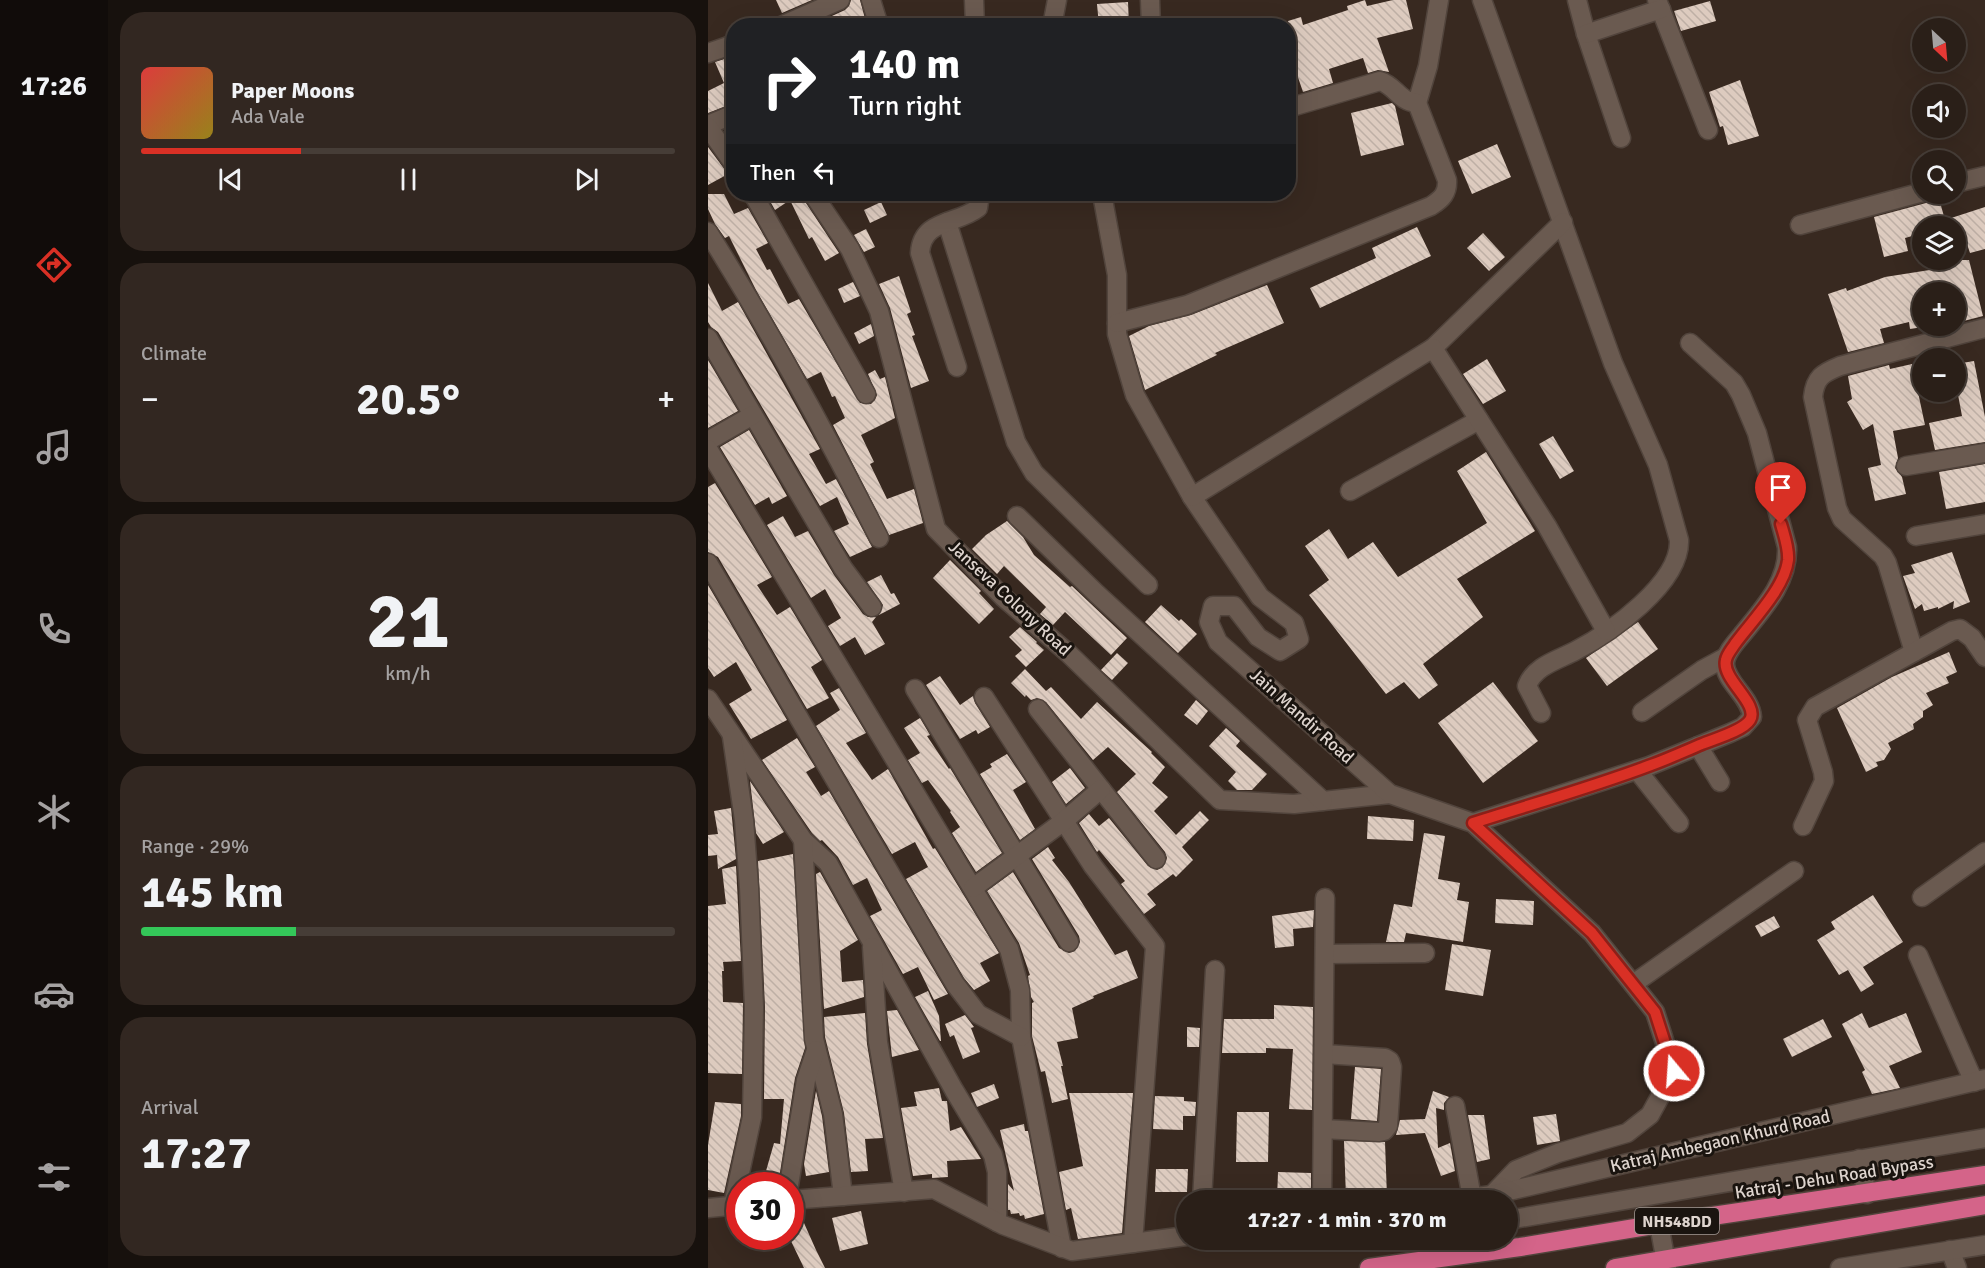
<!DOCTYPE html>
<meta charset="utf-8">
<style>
body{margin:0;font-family:Signika,sans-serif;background:#322721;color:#f1f3f6;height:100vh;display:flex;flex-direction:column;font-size:22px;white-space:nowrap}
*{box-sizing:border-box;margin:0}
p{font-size:20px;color:#a5a2a2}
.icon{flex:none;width:33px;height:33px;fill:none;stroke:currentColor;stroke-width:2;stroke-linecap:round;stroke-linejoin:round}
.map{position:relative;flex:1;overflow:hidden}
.side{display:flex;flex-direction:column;gap:12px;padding:12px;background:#17110d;width:600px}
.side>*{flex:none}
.hud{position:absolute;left:18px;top:18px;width:570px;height:183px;border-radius:24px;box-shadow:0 6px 24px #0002,0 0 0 2px #463d37;background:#202124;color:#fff;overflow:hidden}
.needle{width:39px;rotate:154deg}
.buttons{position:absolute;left:1204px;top:18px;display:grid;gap:12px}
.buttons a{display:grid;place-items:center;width:54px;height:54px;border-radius:50%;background:#2a1f18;box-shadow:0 6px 24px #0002,0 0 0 2px #463d37;font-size:30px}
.speed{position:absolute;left:18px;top:1172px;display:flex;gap:12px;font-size:30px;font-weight:700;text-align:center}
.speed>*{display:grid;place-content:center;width:78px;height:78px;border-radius:50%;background:#2a1f18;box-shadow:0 6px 24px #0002,0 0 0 2px #463d37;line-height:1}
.speed .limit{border:9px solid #d22;background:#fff;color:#111}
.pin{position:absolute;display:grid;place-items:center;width:51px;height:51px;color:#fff;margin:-62px -26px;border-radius:50% 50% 50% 0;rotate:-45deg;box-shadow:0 0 6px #0007}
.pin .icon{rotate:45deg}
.me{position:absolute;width:66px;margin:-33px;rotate:342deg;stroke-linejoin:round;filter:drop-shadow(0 0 4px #0008)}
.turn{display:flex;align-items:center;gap:21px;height:126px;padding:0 24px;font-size:27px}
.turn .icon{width:78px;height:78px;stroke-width:2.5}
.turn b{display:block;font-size:42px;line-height:51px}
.then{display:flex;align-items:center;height:57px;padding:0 24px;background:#0003;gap:12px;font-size:22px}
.big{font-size:45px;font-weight:800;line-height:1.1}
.side .tile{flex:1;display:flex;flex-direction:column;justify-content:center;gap:9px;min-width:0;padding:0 21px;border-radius:24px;background:#322721}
.side .dial{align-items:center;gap:0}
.dial b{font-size:78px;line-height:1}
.song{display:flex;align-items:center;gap:18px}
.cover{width:72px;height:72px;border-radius:9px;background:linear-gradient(135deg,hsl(0 70% 55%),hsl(50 70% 35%))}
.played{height:6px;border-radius:3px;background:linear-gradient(90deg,#d93025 30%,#463d37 30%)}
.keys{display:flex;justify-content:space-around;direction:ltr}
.heat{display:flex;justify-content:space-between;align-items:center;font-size:33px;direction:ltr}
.charge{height:9px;border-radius:4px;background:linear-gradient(90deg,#34c759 29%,#463d37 0)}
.trip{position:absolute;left:468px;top:1190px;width:342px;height:60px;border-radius:30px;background:#2a1f18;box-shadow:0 6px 24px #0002,0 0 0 2px #463d37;font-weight:800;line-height:60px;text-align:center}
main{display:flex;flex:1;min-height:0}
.dock{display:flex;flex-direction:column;width:108px;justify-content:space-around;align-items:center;background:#110c0a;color:#a5a2a2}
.dock .icon{width:42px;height:42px}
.dock .active{color:#d93025}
.dock b{font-size:27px;color:#f1f3f6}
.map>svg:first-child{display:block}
.building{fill:url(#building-back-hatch)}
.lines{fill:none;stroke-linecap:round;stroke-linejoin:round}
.minor-casing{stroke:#51443c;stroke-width:21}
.highway-casing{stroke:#51443c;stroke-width:21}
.minor{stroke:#6a5a50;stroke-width:18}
.highway{stroke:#d46489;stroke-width:18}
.route-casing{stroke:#8d1f18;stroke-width:15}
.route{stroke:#d93025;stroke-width:10}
.labels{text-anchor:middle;stroke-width:6;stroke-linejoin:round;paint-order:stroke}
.shield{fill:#1a140f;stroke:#a39a95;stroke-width:1.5}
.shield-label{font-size:16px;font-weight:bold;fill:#ded4ce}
.street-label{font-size:18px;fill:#ded4ce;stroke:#1a140f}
</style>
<main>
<nav class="dock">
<b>17:26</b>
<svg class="icon active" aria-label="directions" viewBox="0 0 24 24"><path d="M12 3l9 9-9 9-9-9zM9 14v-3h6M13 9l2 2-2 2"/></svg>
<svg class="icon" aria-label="music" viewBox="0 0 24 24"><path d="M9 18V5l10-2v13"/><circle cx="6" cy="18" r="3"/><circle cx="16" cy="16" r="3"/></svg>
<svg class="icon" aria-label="phone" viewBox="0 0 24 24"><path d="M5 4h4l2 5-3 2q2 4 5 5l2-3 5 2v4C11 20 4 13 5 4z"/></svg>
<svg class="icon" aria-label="climate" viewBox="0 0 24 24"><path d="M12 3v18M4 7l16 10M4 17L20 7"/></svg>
<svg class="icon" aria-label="car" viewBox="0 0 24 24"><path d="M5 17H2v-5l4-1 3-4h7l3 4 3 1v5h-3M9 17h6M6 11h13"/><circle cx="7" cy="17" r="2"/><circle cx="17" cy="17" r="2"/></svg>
<svg class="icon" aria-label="filters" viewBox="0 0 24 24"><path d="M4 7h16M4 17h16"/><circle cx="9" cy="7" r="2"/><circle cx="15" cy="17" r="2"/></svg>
</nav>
<section class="side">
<div class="tile">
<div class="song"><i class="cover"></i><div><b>Paper Moons</b><p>Ada Vale</p></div></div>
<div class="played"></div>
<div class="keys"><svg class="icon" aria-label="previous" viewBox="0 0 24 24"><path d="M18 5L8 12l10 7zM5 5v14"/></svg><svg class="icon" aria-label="pause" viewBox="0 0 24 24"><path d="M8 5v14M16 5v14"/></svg><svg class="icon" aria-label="next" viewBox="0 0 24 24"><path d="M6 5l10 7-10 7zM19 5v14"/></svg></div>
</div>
<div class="tile"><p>Climate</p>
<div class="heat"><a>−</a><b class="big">20.5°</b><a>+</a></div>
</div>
<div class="tile dial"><b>21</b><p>km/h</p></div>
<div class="tile"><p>Range · 29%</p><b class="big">145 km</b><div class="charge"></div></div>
<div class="tile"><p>Arrival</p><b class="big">17:27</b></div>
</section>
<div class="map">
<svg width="1277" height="1268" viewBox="0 0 1277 1268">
<defs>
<pattern id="building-back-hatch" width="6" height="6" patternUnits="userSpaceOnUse" patternTransform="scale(1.5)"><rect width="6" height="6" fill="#ddcbbf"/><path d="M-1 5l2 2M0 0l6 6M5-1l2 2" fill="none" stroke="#beafa5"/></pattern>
</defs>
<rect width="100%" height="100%" fill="#382920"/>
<g class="building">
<path d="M68,0H104L74,13Z"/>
<path d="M143,0H152L159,26H102L137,10L141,6Z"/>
<path d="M657,0L659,6L685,0H698L705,29L669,38L681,72L670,70L660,73L655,58L621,69L625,83L595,92L580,48V21L593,17L595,25L640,10L639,6Z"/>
<path d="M1002,1L1008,21L973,31L966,11Z"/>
<path d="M420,2L421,26H391L389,4Z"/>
<path d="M26,56V103L0,113V91L16,83L7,62Z"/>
<path d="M1032,80L1051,136L1020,145L1015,126L1012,127L1001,92Z"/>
<path d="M684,103L687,106L696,145L653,156L643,113Z"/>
<path d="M789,144L803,177L764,194L750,161Z"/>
<path d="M0,147L20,174L0,185Z"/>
<path d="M0,194H16L26,214L40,208L60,243L48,249L59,270L62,269L80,304L91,299L152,403L163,404L167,400L169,395L160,374L167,370L172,379L177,377L187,418L153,435L166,462L162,464L179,499L206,489L215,523L181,535L125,425L137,418L127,396L124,397L113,372L99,379L48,290L21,236L17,238L7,224L0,209Z"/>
<path d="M58,194H94L96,200L131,253L117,261L104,237L101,239L82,200L67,210Z"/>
<path d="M1230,195L1237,220L1277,207V249L1262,253L1253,226H1215V233L1197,238L1200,251L1176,257L1166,217L1218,203Z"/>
<path d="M173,202L179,215L162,223L156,210Z"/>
<path d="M709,227L723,256L612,308L602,288L668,258L664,248Z"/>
<path d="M158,229L167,247L156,252L146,235Z"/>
<path d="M775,233L797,257L781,271L759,248Z"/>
<path d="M1225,260H1261L1275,316L1248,323V292H1215V327L1202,329L1201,322L1172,329L1176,343L1140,352L1120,294L1138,288L1139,291L1177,277L1228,269Z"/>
<path d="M191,276L203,312L199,314L207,335L204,336L221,381L203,388L182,308L171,284Z"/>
<path d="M145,282L152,296L136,303L130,289Z"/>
<path d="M0,283L14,311L30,302L112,449L101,454L118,484L128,479L164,547L142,557L126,531L141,524L129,497L112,506L10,332L3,327L0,322Z"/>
<path d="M559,285L576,323L507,353L509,355L437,390L421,336L441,326L483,315Z"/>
<path d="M163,324L166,336L151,344L146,333Z"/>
<path d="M779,359L798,391L775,404L755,374Z"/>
<path d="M0,360L30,411L0,428Z"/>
<path d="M1266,361L1277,417V442L1227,450L1221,423L1254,416L1248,384V364Z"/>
<path d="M1204,364L1217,425L1185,431L1190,458L1187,468L1194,477L1198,494L1167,501L1160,468L1173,465L1165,424L1155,430L1139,402L1144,399L1140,376L1181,365L1182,369Z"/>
<path d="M41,430L79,496L64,504L61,497L47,505L12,447Z"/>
<path d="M845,436L866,471L852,479L831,444Z"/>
<path d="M778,452L827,531L749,579L775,617L715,664L730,685L711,699L696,682L678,694L601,595L621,580L597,546L621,529L640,559L665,542L690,577L779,523L749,471Z"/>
<path d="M1277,464V502L1238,509L1231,472Z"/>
<path d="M7,483L64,577L49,585L69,615L82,607L114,660L103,667L121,698L99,709L10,557L0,552V487Z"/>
<path d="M75,516L87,537L100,531L126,575L155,614L160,617H168L164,622L177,644L157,655L147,637L132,646L120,626L133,618L117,589L103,598L59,525Z"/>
<path d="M299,521L315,537L326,555L362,587L364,586L419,638L403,655L357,612L345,625L332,614L338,607L296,566L289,574L264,549L278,535Z"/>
<path d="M1244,552L1262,602L1245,609L1246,601L1230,609V607L1216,611L1214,604L1207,609L1195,576L1207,573L1203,565Z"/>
<path d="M242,560L273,591L271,593L286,609L271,624L225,578Z"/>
<path d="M173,575L183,594L186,593L192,604L171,615L175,605L159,582Z"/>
<path d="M0,585L79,720L43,739L21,704L44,690L28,662L6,677L0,668Z"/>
<path d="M453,605L471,621L473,619L489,634L470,653L437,622Z"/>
<path d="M930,622L950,649L899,686L878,658Z"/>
<path d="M312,627L329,642L328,643L336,650L318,667L307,656L314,650L301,637Z"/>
<path d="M1241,652L1249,672L1238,677L1241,683L1218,693L1225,705L1215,711V717L1205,724L1206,729L1180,743L1183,749L1176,760L1168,762L1170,766L1158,772L1129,708L1184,677Z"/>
<path d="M409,653L420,663L404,680L393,670Z"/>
<path d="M317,669L338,691L343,687L373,719L389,702L444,752L443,753L457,767L444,783L460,797L446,811L468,835L492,811L501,820L474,847L485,860L468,877L465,874L439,894L448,905L436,914L413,884L417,881L391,850L389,852L371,823L381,814L391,826L401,818L440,866L449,870L455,867L459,858L457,852L409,792L428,774L400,747L385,760L338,702L329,698L323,700L318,695L317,697L303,683Z"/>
<path d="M232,676L252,705L265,696L267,703L282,727L270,734L268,730L252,739L218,685Z"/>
<path d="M785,682L830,741L775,783L730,723Z"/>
<path d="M131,688L158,733L138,743L164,780L180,769L225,849L227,848L291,953L272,963L282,981L266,990L256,978L198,879L220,867L207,842L184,854L108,726L132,710L122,693Z"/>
<path d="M488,700L500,711L489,725L476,715Z"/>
<path d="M212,718L222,735L219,736L241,769L242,768L294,853L268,872L244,833L252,827L242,812L243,811L220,780L214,783L200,760L212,753L196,728Z"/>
<path d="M518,728L532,741L528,746L559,774L544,790H529L520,781L528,772L501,746Z"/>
<path d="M89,738L107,767L98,772L113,796L121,791L240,994L226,1000L210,967L195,974L162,916L174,910L159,878L145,885L130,857L114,840L112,841L104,833L54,760Z"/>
<path d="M299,754L318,782L305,790L327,829L312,840L272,774L284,767L282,764Z"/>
<path d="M362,768L377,788L358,804L344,782Z"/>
<path d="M42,781L76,832L55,844L48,833Z"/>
<path d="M23,808L28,859L10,869L9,855L0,856V835L10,834L6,811Z"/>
<path d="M660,816L706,820L705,841L659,839Z"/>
<path d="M716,833L737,836L730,879L752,883L749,900L761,902L755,942L698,933L696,942H678L686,904L704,907Z"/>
<path d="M340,847L347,858L344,860L361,882L407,955L419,950L430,978L385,996L386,998L364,1008L370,1038L349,1042L355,1066H353L360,1099L344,1103L337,1071L333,1072L324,1036V1003L326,1002L323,997L320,976L322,975L311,943L279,891L305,872L351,948L361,953L367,951L372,942L371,936L324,859Z"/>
<path d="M85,854L97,1048L87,1078L70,1185H54L66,1143L72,1144L76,1099H56L57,1007L50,861Z"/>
<path d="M28,866L33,961L15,962L16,971H14L15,1002L35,1003L34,1074L0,1073V906L18,904L14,869Z"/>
<path d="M112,872L150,940L132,951L134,982L155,980L156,997L116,1009L108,874Z"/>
<path d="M1165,895L1195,942L1155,967L1166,984L1153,992L1140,970L1131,975L1109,940L1127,929L1123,922Z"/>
<path d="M788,899L826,901L825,925L787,923Z"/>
<path d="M606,910L605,927L585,929L586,946L567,948L564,916Z"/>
<path d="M1066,916L1072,927L1053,937L1047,926Z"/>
<path d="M744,944L783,950L775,996L737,990Z"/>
<path d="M220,991L231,1016L233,1041H232L207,997Z"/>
<path d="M566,1005L605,1007L604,1110L581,1109L585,1049L558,1048V1053H514L516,1019H566Z"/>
<path d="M189,1010L211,1050L184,1057L179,1011Z"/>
<path d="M157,1013L159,1044L175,1138L157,1139L160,1171L143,1172L136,1113L117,1037L116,1017Z"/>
<path d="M1154,1013L1161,1028L1198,1013L1214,1052L1181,1066L1192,1088L1164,1094L1154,1072L1157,1070L1134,1024Z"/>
<path d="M257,1015L266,1027L263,1028L272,1052L255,1059L246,1035L242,1037L237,1024Z"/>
<path d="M1115,1019L1124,1037L1084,1057L1075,1039Z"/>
<path d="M479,1027L492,1028L491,1047H479Z"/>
<path d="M647,1067L673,1069L669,1121L643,1119Z"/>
<path d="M286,1084L291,1098L269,1107L263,1093Z"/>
<path d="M231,1088L234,1101H239L242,1131L253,1127L273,1159L239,1161L240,1177L224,1178V1174L205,1176L193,1108L209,1106L206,1092Z"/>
<path d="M108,1091L114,1116L121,1172L98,1176L96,1164Z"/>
<path d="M725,1091L741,1097L736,1103V1110L728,1108L730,1148L742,1143L747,1171L733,1176L717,1133L688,1135L692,1120L717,1119Z"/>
<path d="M361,1093H425L414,1233L370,1239L363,1208L358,1210L351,1172L375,1166Z"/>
<path d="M447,1096L476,1097V1101L488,1102L487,1116H475V1130L445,1129Z"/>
<path d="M7,1102L33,1104V1116L16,1193L0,1190V1145Z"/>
<path d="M529,1112H561L560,1162H528Z"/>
<path d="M848,1114L852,1141L829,1145L825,1117Z"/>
<path d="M760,1115H776L782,1159L769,1162Z"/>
<path d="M316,1124L317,1131H320L336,1214L317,1219L316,1215L312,1216L311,1213L303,1214L302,1210H300V1184L306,1191L292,1130Z"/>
<path d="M636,1141L677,1142L679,1197L638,1198Z"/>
<path d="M448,1169H480L479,1192H447Z"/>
<path d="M570,1172L603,1173V1200H569Z"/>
<path d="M153,1211L160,1244L132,1251L124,1218Z"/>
<path d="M92,1214L108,1250L117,1268H96L82,1239V1219Z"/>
</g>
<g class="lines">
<defs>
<g id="minor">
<path d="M163,0L171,26"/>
<path d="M266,0L267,26"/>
<path d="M442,0L443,26"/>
<path d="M774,0L905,363L950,465L971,540C973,583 902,633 867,651C850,660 826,666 819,686L833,713"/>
<path d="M869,0L878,34L913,138"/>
<path d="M949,0L1000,130"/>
<path d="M73,26L132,0"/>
<path d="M344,26L349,0"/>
<path d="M878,34L953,9"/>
<path d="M0,53L26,44"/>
<path d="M709,103L720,66L731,0"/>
<path d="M0,125L26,114"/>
<path d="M0,127L26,164"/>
<path d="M1248,183L1277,176"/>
<path d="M45,194L158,394"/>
<path d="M105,194L142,249L171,311L228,529L295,597L360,653L512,800L586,804L682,794"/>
<path d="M394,194L409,275V334L427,395L484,497L552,597L586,623L591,639L572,651L550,637L526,606H505L501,622L510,642L682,794L765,823L884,933L947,1012L966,1071L942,1115L919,1133L850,1153L808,1170L784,1195"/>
<path d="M239,222L308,442L326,473L440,585"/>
<path d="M1092,225L1215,192"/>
<path d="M0,232C62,331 118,433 171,538"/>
<path d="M409,323L479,305L723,206C734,199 740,193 739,180L709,103C690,101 688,86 672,81L580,108"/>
<path d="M0,338L135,568L164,607"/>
<path d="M725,348L855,222"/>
<path d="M249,367L212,253C214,219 248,225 270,208L272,194"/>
<path d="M0,441L45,415"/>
<path d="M0,449L301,949L312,990L313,1037L354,1248"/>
<path d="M1198,466L1277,453"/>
<path d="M642,491L771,420"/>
<path d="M484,497L725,348L839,526L898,631"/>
<path d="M309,516L389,594L615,801"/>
<path d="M1208,536L1277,524"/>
<path d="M0,563L247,984L270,1014L313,1037"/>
<path d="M1206,652L1179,563L1175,556L1134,519L1129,508L1105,397C1107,377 1115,373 1132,366L1277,328"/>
<path d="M207,689L361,942"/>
<path d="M276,697L385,866L447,946L425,1243"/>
<path d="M0,699L95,840L120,863L246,1090L285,1155L289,1172V1222"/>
<path d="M330,709L448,859"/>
<path d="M934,712L994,670L1018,657"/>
<path d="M24,737L36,820L41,887L46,1007L44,1117L25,1205"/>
<path d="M990,746L1012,782"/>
<path d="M929,770L971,823"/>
<path d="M765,823L941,766L1022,733L1035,727L1044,717C1043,697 1017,682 1017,664C1017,654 1027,643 1033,636C1054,610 1081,582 1079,547L1049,433L1033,395L1026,383L982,343"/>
<path d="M1095,826L1116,781L1115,772L1099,720L1107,707L1244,631L1252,629L1264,638L1277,657"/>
<path d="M95,840L106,1039L125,1114L135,1196"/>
<path d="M265,888L356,821L393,789"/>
<path d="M1214,897L1277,852"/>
<path d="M164,947L170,1042L196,1192"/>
<path d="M617,954L717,953"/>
<path d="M1210,955L1266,1082"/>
<path d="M925,984L1086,871"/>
<path d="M747,1106L764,1198"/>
<path d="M615,1129L671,1132L676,1131L680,1126L684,1067L682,1061L677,1058L616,1054"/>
<path d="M1151,1159L1159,1194"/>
<path d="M81,1185L98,1080L108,1050"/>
<path d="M82,1200L226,1189L295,1225L364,1251L478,1236"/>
<path d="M494,1200L507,970"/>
<path d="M614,1200L617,898"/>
<path d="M746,1200L784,1195L1277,1079"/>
<path d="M0,1208L32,1205"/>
<path d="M800,1220L1277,1138"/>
<path d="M951,1224L959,1268"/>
<path d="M1242,1250L1249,1268"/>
<path d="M754,1254L764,1239"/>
<path d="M1132,1268L1277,1245"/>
</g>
<g id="highway">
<path d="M661,1268L812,1247L951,1224L1277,1175"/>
<path d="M907,1268L1277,1205"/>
</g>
</defs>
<use href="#minor" class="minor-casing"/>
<use href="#highway" class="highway-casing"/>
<use href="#minor" class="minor"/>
<use href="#highway" class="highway"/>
</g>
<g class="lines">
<defs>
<path id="route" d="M966,1071L947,1012L884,933L765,823C824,804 885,787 943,765C960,759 977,751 994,744C1006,739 1035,731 1042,720C1052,704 1013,679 1018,660C1019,654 1024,649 1027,644C1043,622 1077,588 1080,560C1081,548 1076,535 1073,524"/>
</defs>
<use href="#route" class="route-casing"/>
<use href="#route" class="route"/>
</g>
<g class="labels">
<rect class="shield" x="927" y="1208" width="84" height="26" rx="4.5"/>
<g class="shield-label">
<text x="969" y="1227">NH548DD</text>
</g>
<g class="street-label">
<text transform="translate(302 598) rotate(43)" y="6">Janseva Colony Road</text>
<text transform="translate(594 716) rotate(42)" y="6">Jain Mandir Road</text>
<text transform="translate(1012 1141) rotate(-13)" y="6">Katraj Ambegaon Khurd Road</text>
<text transform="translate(1126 1177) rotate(-9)" y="6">Katraj - Dehu Road Bypass</text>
</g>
</g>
</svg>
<div class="buttons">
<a><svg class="needle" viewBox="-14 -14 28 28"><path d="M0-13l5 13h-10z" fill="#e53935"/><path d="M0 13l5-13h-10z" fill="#a5a2a2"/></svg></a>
<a><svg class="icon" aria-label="sound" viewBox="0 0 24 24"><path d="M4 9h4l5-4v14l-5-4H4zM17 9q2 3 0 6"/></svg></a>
<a><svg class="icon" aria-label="search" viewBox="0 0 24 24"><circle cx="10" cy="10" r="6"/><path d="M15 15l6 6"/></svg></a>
<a><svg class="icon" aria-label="layers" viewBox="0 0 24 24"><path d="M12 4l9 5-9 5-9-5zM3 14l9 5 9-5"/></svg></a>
<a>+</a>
<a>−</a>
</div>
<div class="speed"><div class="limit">30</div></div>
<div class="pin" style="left:1073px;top:524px;background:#d93025"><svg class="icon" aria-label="arrive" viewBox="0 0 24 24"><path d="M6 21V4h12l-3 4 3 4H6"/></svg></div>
<svg class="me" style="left:966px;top:1071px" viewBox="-20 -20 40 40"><circle r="17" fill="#d93025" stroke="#fff" stroke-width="3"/><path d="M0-11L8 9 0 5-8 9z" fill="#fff"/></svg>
<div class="trip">17:27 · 1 min · 370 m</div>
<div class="hud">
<div class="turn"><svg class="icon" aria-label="right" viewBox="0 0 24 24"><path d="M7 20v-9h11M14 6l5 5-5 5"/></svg><div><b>140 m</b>Turn right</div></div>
<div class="then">Then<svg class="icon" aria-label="left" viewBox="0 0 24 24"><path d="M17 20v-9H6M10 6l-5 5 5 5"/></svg></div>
</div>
</div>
</main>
